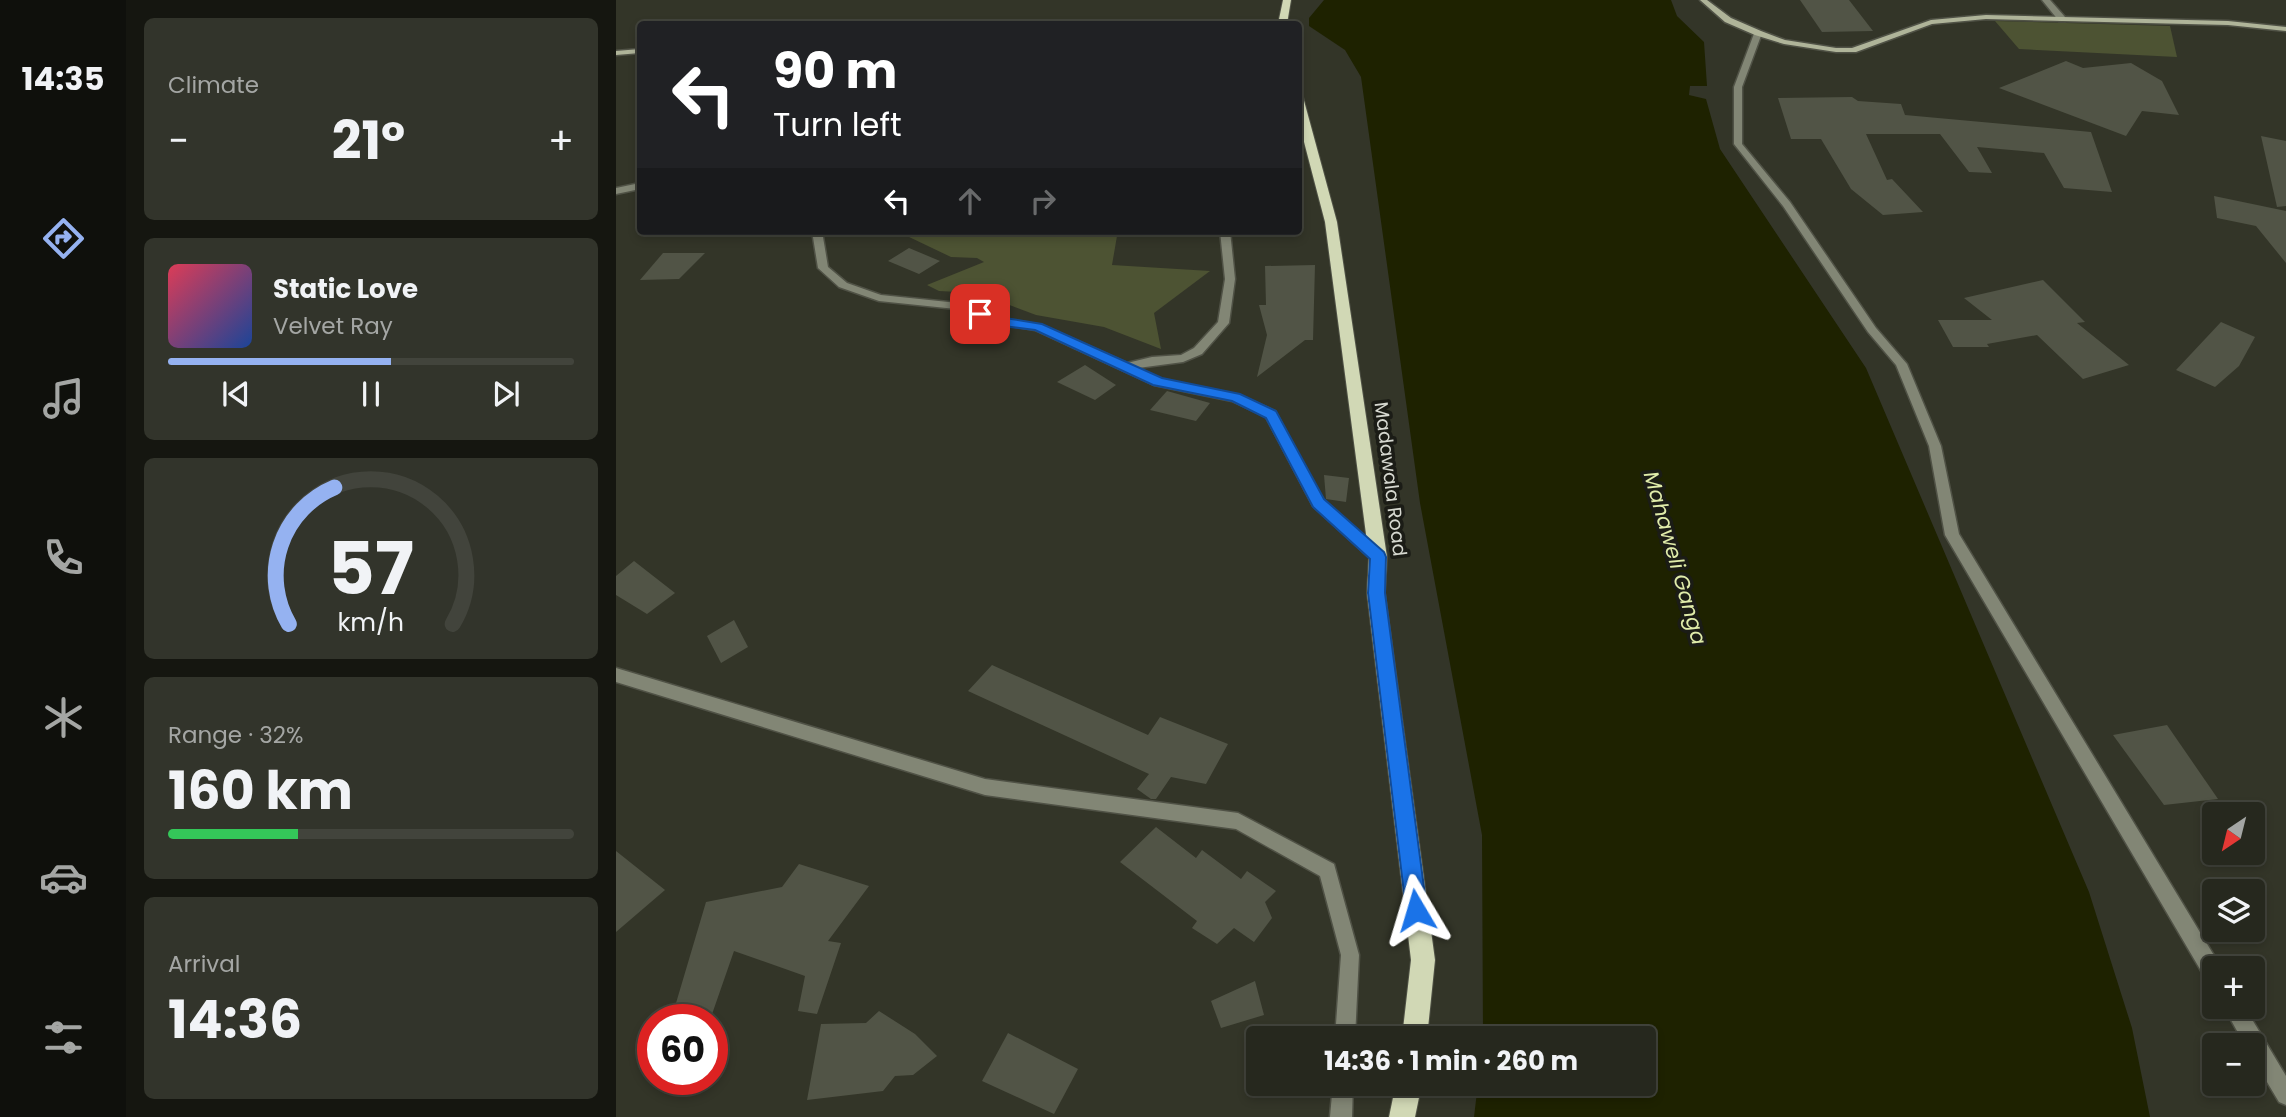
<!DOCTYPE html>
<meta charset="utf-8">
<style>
body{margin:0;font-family:Poppins,sans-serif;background:#32342b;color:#f1f3f6;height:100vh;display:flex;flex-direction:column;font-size:26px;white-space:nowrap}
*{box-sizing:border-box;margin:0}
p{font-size:23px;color:#a4a6a4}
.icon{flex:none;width:38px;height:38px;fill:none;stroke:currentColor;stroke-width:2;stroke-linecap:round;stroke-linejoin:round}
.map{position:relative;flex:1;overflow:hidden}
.details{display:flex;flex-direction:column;gap:18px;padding:18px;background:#151610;width:490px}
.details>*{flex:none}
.hud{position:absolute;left:21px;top:21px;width:665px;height:214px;border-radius:7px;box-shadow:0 4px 10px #0003,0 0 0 2px #42443c;background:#202124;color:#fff;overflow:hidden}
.needle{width:46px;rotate:215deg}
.tools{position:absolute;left:1586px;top:802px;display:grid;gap:14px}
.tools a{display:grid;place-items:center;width:63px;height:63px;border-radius:7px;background:#26281e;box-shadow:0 4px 10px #0003,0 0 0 2px #42443c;font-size:35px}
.speed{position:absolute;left:21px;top:1004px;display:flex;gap:14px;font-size:35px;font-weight:700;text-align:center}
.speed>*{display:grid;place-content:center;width:91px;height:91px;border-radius:50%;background:#26281e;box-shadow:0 4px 10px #0003,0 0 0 2px #42443c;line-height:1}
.speed .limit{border:10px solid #d22;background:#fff;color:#111}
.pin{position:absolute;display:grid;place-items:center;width:60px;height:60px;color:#fff;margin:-30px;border-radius:14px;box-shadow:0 4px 10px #0006}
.me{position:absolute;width:77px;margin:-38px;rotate:353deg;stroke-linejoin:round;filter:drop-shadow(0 0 5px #0008)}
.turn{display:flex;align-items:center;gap:24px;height:147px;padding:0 21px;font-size:32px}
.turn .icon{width:91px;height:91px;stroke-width:2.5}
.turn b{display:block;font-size:49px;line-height:60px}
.lanes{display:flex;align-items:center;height:66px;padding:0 21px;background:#0003;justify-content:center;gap:35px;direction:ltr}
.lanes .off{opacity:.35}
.big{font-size:52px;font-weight:700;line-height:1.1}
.details .widget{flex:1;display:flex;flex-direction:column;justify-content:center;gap:10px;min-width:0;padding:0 24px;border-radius:10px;background:#32342b}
.details .dial{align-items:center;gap:0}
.dial svg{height:182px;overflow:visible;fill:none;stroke:#42443c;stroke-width:7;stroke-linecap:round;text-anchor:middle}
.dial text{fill:#f1f3f6;stroke:none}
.song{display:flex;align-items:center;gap:21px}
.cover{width:84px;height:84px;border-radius:10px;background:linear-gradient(135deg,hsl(350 70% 55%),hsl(220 70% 35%))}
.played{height:7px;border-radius:4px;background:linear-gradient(90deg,#95b2f1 55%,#42443c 55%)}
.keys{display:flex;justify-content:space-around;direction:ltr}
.heat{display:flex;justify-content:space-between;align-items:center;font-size:38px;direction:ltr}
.charge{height:10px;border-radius:5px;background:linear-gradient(90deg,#34c759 32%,#42443c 0)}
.trip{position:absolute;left:630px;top:1026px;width:410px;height:70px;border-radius:7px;background:#26281e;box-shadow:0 4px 10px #0003,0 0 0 2px #42443c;font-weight:700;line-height:70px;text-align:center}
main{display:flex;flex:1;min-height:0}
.dock{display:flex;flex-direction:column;width:126px;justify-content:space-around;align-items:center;background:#0f100c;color:#a4a6a4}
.dock .icon{width:49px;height:49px}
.dock .active{color:#95b2f1}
.dock b{font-size:32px;color:#f1f3f6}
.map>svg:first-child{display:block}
.green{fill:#4d5333}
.water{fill:#1e2200}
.building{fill:#515446}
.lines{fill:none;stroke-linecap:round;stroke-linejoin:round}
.street-casing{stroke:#505246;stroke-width:3}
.secondary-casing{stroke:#505246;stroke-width:3}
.primary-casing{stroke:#505246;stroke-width:2}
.street{fill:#828675;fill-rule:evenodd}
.secondary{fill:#afb499;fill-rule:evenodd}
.primary{fill:#d1d8b5;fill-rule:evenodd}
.route{fill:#1a73e8;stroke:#114b97;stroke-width:2}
.labels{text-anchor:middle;stroke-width:7;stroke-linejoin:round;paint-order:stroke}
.street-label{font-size:19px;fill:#d6d8d0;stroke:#1b1c16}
.water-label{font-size:21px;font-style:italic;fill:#e0ecaa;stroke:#1b1c16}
</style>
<main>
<nav class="dock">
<b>14:35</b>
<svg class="icon active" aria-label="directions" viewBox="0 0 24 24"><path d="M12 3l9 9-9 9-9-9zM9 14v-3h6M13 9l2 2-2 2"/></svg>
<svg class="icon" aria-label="music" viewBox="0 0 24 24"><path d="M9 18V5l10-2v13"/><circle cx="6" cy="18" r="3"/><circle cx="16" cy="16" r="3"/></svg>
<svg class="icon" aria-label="phone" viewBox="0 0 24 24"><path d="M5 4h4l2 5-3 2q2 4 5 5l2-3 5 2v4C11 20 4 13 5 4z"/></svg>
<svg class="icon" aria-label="climate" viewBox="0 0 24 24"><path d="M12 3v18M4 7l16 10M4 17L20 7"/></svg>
<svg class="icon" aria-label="car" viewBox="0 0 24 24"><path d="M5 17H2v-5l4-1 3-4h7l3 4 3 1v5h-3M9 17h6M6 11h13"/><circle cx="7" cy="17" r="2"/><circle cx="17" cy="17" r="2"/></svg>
<svg class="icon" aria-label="filters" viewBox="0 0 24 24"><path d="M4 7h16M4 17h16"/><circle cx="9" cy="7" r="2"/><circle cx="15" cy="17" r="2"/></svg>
</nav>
<section class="details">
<div class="widget"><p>Climate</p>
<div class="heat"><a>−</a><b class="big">21°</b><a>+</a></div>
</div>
<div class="widget">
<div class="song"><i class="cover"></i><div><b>Static Love</b><p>Velvet Ray</p></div></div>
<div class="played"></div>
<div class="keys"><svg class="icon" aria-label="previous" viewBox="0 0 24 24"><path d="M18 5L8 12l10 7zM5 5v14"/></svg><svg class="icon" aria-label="pause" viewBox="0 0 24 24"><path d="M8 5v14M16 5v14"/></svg><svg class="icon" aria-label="next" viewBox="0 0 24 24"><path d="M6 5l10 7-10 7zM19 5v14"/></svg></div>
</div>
<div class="widget dial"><svg viewBox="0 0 100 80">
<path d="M14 69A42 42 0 1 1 86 69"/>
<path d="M14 69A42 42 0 0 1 34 9" stroke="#95b2f1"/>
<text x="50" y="56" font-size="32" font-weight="700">57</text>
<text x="50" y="72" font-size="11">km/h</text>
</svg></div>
<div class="widget"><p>Range · 32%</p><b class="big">160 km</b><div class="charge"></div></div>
<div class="widget"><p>Arrival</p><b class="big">14:36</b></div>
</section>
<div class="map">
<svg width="1670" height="1117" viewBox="0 0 1670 1117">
<rect width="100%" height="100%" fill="#333528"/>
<g class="green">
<path d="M1379,21L1554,26L1561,57L1403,49Z"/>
<path d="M296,231H432L501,236L496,265L594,271L538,313L545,349L488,327L420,315L362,293L323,291L311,285L368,262L361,258L335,257L291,236Z"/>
</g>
<path class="water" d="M708,0H1055L1061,16L1088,42L1091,86H1074L1073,95L1090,99L1104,149L1250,368L1473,892L1516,1028L1534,1117H858L862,1083H1027V1038H867L866,835L804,503L745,77L729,50L693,26V18Z"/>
<g class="building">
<path d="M1184,0H1233L1257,31L1206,32Z"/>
<path d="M1450,61L1467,68L1515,63L1546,81L1563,115L1526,111L1510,136L1383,88Z"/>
<path d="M1236,97L1242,101L1285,104L1289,115L1475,132L1496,192L1448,188L1428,153L1361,147L1376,173L1353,172L1324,134H1250L1271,180L1276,179L1307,212L1267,215L1235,189L1205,139H1175L1162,98Z"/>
<path d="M1645,136L1670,141V206L1661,207Z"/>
<path d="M1598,196L1670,211V263L1640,226L1601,218Z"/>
<path d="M293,248L324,261L303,274L272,261Z"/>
<path d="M47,253H89L63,279L24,280Z"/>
<path d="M699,265L697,340H689L641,377L651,335L643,305H650L649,266Z"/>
<path d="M1427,280L1469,322L1461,323L1513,365L1467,379L1421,335L1371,344L1373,347H1337L1322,320H1376L1348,298Z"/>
<path d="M1605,322L1639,337L1623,366L1599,387L1560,370Z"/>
<path d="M469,365L500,385L479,400L441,382Z"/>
<path d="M551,391L594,403L580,421L534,410Z"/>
<path d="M708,475L733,478L730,502L710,499Z"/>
<path d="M18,561L59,593L31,614L0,595V576Z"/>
<path d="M118,620L132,647L105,663L91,636Z"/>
<path d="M376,665L532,735L544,717L612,744L590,784L555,777L540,799H535L521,789L533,774L352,691Z"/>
<path d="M1551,725L1602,799L1548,805L1497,735Z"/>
<path d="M540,827L580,858L586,850L625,879L631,871L660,891L649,902L656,918L638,942L618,928L601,944L576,928L581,921L504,862Z"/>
<path d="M0,851L49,890L0,932Z"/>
<path d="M183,864L253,886L212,941L225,943L201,1014L182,1011L189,976L118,951L94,1020H55L90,902L166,887Z"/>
<path d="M639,981L648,1015L605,1028L595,1001Z"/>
<path d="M263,1011L299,1034L321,1056L297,1075L279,1076L267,1091L191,1100L205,1024L250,1023Z"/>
<path d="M392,1033L462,1069L438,1114L366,1081Z"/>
</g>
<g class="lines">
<defs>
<g id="street">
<path d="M1426,0H1434L1449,17V21H1443Z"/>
<path d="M1139,31L1146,33L1126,87V144L1174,202L1260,328L1291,364L1325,446L1343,534L1605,967L1598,968V984L1591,981L1329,535L1313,446L1280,365L1252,332L1167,206L1118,144V87Z"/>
<path d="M24,183V189L0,194V188Z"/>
<path d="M196,231H206L212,267L231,283L265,295L342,303L389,319L426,325L511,363L536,357L565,355L578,348L602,322L609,279L604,231H614L619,279L613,323L586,354L567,362L522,368L545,379L623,395L659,411L707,500L767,553L769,557L767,561H757L697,506L650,417L616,401L538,385L419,330L383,324L340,309L263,301L223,287L202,268Z"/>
<path d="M0,668L369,779L622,813L718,864L743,955L739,1038H719L725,955L704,876L620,829L369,795L0,682Z"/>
<path d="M1607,1006H1628L1670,1076V1105L1663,1102L1636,1057V1045H1629Z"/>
<path d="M717,1083H737L736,1117H714Z"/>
</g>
<g id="secondary">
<path d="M1084,0H1091L1115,18L1145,31L1169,40L1220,48H1236L1315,20L1370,15L1612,21L1670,27V31L1612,25L1370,19L1316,24L1240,52H1220L1168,44L1139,35L1109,22Z"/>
<path d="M24,49V53L0,55V51Z"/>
</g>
<g id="primary">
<path d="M667,0H675L671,24H662Z"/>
<path d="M682,94L687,97L721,222L771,557L769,593L819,960L811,1038H786L795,960L751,593L753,557L709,222L682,119Z"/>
<path d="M780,1083H806L799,1117H773Z"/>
</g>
</defs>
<use href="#street" class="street-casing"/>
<use href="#secondary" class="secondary-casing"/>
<use href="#primary" class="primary-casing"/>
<use href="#street" class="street"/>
<use href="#secondary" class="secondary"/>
<use href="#primary" class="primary"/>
</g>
<path class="route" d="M364,310L389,318L426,324L546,378L624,394L660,411L708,499L768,552L770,557L769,593L811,910L808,917L800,920L793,917L790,910L752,593L754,559L697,507L650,418L616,401L537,385L419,330L387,326L360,316L358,314Z"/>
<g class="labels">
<g class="street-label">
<text transform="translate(775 479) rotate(83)" y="7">Madawala Road</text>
</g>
<g class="water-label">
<text transform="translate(1059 558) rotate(74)" y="7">Mahaweli Ganga</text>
</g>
</g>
</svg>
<div class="tools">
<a><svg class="needle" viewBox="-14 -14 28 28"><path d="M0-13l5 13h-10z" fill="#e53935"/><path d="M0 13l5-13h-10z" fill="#a4a6a4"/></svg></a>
<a><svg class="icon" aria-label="layers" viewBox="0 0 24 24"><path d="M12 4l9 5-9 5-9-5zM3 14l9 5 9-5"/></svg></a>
<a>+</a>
<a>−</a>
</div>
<div class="speed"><div class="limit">60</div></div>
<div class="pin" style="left:364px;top:314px;background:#d93025"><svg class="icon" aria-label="arrive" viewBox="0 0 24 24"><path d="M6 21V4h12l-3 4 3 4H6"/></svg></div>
<svg class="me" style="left:800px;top:910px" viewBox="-20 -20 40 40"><path d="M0-17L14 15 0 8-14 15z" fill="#1a73e8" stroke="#fff" stroke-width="4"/></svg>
<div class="trip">14:36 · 1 min · 260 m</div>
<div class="hud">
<div class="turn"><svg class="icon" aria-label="left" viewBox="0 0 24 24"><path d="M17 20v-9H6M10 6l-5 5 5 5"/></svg><div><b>90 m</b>Turn left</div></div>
<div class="lanes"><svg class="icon" aria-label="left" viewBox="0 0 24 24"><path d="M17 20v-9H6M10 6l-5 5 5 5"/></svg><svg class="icon off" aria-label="ahead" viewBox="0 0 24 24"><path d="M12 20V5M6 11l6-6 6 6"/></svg><svg class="icon off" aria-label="right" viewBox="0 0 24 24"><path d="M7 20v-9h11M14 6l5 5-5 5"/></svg></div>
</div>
</div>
</main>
